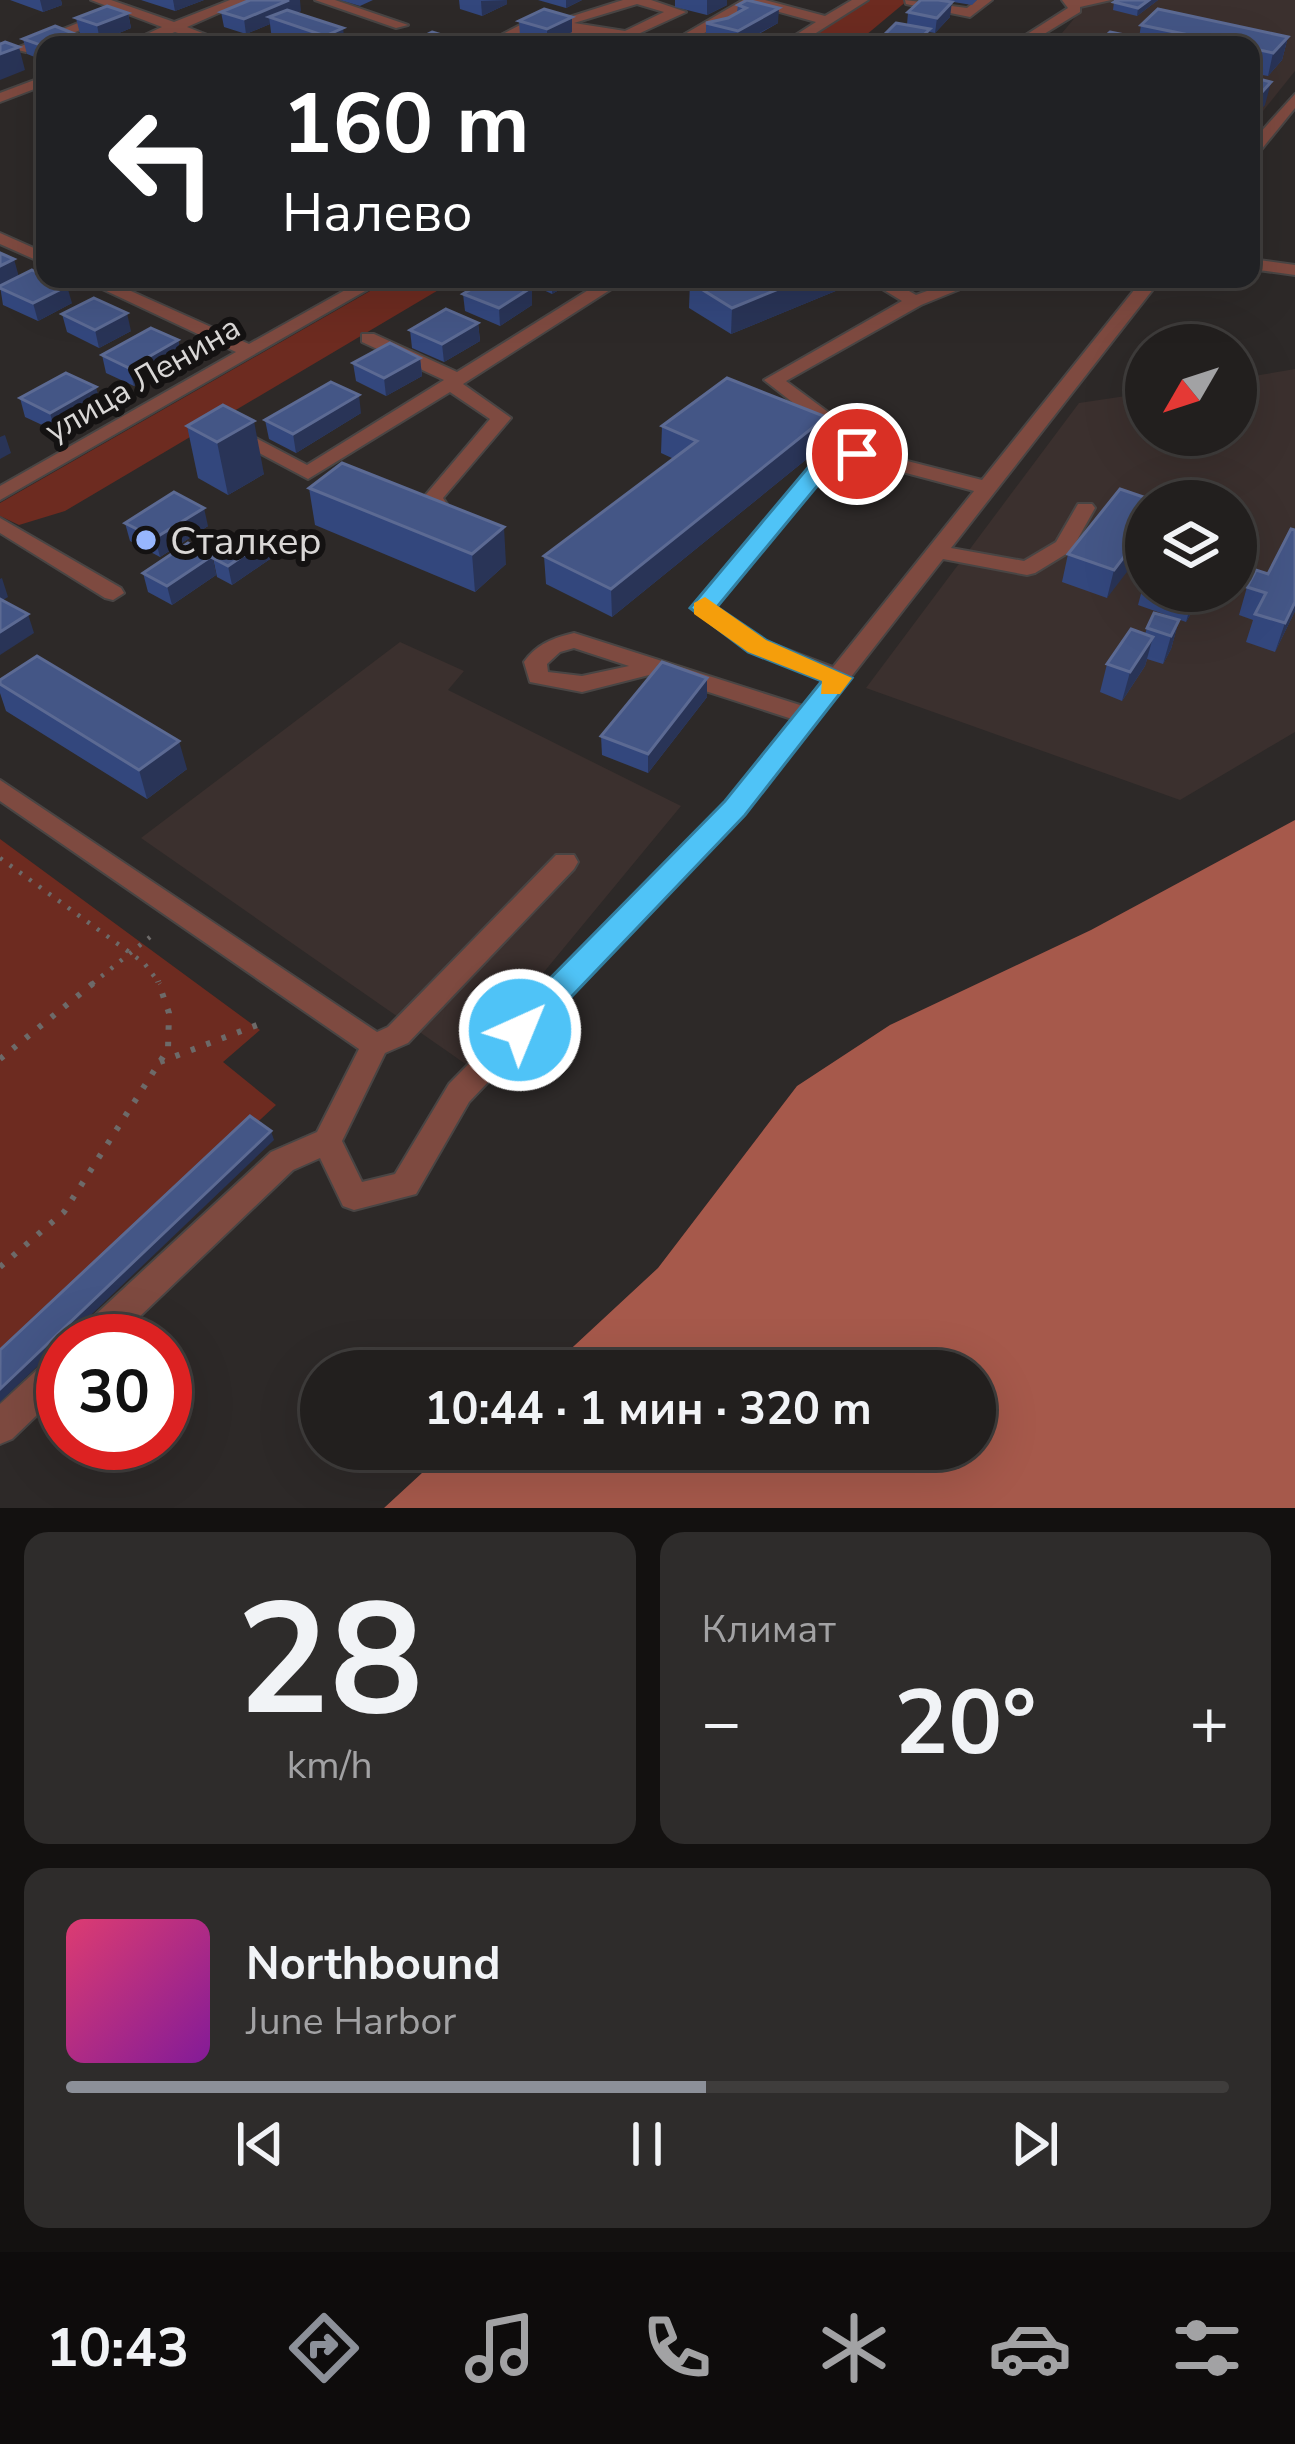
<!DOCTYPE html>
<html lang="ru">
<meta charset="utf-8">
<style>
body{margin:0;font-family:"Nunito Sans",sans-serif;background:#2e2c2b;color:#f1f3f6;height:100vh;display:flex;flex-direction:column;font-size:45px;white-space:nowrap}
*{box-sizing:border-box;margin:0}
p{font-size:39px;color:#a2a2a4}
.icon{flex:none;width:66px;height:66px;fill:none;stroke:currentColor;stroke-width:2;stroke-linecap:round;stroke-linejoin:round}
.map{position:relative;height:1508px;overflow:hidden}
.drawer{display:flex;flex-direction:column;gap:24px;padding:24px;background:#131110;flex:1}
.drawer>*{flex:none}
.banner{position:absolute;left:36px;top:36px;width:1224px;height:252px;border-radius:24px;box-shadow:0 12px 48px #0002,0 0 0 3px #3f3d3c;background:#202124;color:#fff;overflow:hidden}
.needle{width:78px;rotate:231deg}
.fabs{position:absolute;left:1125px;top:324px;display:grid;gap:24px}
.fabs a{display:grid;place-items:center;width:132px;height:132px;border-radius:50%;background:#221f1e;box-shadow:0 12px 48px #0002,0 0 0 3px #3f3d3c;font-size:60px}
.speed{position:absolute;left:36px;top:1314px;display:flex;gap:24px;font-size:60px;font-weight:700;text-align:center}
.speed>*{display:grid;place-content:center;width:156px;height:156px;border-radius:50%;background:#221f1e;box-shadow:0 12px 48px #0002,0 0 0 3px #3f3d3c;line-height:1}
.speed .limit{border:18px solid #d22;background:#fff;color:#111}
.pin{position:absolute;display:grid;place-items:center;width:102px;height:102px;color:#fff;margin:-51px;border:6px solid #fff;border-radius:50%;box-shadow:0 3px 12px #0007}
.me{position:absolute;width:132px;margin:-66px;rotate:44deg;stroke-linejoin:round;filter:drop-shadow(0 0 9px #0008)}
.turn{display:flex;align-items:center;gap:42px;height:252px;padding:0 48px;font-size:54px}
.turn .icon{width:156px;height:156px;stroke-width:2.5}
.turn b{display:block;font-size:84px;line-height:102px}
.big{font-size:90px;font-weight:700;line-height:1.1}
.drawer .card{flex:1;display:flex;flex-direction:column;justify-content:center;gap:18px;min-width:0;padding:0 42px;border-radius:24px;background:#2e2c2b}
.drawer .dial{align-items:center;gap:0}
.dial b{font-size:156px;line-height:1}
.song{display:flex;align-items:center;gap:36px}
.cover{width:144px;height:144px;border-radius:18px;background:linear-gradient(135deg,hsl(340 70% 55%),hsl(290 70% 35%))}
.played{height:12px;border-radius:6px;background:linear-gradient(90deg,#8c9099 55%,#3f3d3c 55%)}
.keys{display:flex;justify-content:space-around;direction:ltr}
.heat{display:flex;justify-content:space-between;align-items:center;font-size:66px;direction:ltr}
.drawer .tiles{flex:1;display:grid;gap:24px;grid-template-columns:1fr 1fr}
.card:last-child{grid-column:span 2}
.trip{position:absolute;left:300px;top:1350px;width:696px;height:120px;border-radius:60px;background:#221f1e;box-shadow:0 12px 48px #0002,0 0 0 3px #3f3d3c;font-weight:700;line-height:120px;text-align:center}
.tabs{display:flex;height:192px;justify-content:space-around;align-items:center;background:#0e0c0c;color:#a2a2a4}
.tabs .icon{width:84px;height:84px}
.tabs .current{color:#8c9099}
.tabs b{font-size:54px;color:#f1f3f6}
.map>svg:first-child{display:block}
.built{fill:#3b302e;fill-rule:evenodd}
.green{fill:#6d2b20}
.water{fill:#a6594b}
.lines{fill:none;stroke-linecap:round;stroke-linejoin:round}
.minor-casing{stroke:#494544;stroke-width:4}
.path-far1{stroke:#6d6a69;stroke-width:4.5;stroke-dasharray:3 9;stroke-linecap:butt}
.path{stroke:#6d6a69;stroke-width:6;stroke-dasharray:4.5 12;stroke-linecap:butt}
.minor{fill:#7e4a40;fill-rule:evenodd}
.wall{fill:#33477d}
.shaded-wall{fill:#293457}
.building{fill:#445686;stroke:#5c6a93;stroke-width:3}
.route{fill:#4fc3f7;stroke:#337fa1;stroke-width:3}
.slow{fill:#f59e0b}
.poi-dot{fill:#97b6fd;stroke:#141212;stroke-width:4.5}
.labels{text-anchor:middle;stroke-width:12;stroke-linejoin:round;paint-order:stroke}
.far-street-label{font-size:33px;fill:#d9d7d6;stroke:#141212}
.poi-label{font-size:39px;fill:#d9d7d6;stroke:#141212;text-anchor:start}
</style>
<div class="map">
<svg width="1295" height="1508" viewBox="0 0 1295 1508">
<rect width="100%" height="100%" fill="#2d2928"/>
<g class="built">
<path d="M1074,0H1295V71L1251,126V45H1052L1082,9Z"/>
<path d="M1295,369V732L1180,800L866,688L1079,403L1146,393V435H1236V379ZM1146,501H1236V591H1146Z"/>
<path d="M400,642L464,671L448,690L681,806L467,1065L141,838Z"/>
</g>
<g class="green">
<path d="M870,0H908L854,45H798Z"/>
<path d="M391,279H457L65,511L19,525L0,516V503Z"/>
<path d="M0,839L260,1030L223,1062L276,1105L0,1363Z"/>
</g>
<path class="water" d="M1295,820V1508H384L448,1449H975V1371H547L658,1268L797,1086L890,1025L1091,930Z"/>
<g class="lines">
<defs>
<g id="minor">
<path d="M91,0H111L174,22L230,0H248L187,27L233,45H213L175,32L142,45H123L162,27Z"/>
<path d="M315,0H335L408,25L396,28Z"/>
<path d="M623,0H651L686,12L627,39L582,35L583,45H571L568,32C542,13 510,45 482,45L522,24L563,19ZM637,4L664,12L625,31L574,23Z"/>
<path d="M743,0H765L825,16L852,0H868L797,45H780L816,22L754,5L683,45H666Z"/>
<path d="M905,0L967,8L977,0H992L970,17L906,4Z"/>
<path d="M1062,0H1111L1080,7V12L1026,45H1010L1068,8Z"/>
<path d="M100,14L112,17L26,52L14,49Z"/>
<path d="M45,76V85L0,102V93Z"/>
<path d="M1295,94V108L1256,156L1251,158V143Z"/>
<path d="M0,233L45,253V264L0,244Z"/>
<path d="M1251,259L1295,265V275L1251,269Z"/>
<path d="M81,279H104L249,344L365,279H386L0,500V486L236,352Z"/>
<path d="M606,279H627L463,384L511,418L443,498L461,526L458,530H444L423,498L490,419L450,392L308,479L220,432L223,428H237L307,465L444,380L362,342V334H374L457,372Z"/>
<path d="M866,279H888L916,295L960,279H985L921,305L786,381L851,429L864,450L982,480L1143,279H1161L951,548L1024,561L1056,542L1078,504H1092L1095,508L1071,551L1035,573L1027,575L943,559L744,814L469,1102L416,1194L354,1210L343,1206L320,1158L293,1170L114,1341H75L79,1330L271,1152L317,1132L359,1049L0,801V780L377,1032L388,1027L556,855H574L578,862L574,869L408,1043L385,1053L342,1141L362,1182L395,1174L449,1084L726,802L792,719L653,674L582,692L530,682L524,662C537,644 553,638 574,633L803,706L823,680L749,651L691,608L817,459L845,451L837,437L764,380L902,301ZM857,460L974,491L833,667L765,641L715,607L831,467ZM574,648L629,666L582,676L548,672L547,664L560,652Z"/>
<path d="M0,518L121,588L124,593L113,600L105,598L0,533Z"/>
<path d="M63,1352V1390L12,1439L0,1444V1404L51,1357Z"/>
</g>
</defs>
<use href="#minor" class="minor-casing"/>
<g class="path-far1">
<path d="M0,858L144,963L160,984"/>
<path d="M92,984L150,937"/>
</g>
<g class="path">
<path d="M0,1059L96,981"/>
<path d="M160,1062L265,1022"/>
<path d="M0,1267L64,1212L168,1049L169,1013L158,981"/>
</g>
<use href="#minor" class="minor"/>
</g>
<g class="wall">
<path d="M10,0H61L62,5L43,12Z"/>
<path d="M141,0H204L175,11Z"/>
<path d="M340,0H373L360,6Z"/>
<path d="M459,0H507V4L482,16L460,9Z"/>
<path d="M538,0H582L566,8Z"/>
<path d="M675,0H727V5L707,15L675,7Z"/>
<path d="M747,0L778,23L740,45H731L706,38V23L728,18L737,12L738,5Z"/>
<path d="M941,0H977L972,5Z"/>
<path d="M1158,0L1137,16L1113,10L1114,2Z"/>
<path d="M301,11L296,13L345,45H286L272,40L270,24L246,34L224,27L221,12Z"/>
<path d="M908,12L950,17L935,33L929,32L927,45H880L881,38L907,25Z"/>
<path d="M128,13L131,28L100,41L80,34L76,18Z"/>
<path d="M519,21L572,32L547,44L520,36Z"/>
<path d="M1141,25L1288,37L1282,60L1268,76L1251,73V45H1096L1139,38Z"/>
<path d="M75,34L77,45H45V61L27,54L23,39Z"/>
<path d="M520,279H578L552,294Z"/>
<path d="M690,282L855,283L731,334L689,308Z"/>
<path d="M0,286L72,303L38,321L3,305Z"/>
<path d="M532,287V305L500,326L465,311L463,294Z"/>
<path d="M62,314L131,331L99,348L67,332Z"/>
<path d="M478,323L480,341L444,362L412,348L410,330Z"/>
<path d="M178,340L182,358L134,386L106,373L102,355Z"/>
<path d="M420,358L422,376L386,396L356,381L353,363Z"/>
<path d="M20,398L101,405L55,431L25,417Z"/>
<path d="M223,405L264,474L228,495L198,478L187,426Z"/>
<path d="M361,413L296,453L269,439L265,420Z"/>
<path d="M662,426L824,445L612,617L546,584L544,556L674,459L661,453Z"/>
<path d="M309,488L506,564L475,592L315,525Z"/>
<path d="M1155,501L1107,598L1062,582L1068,554Z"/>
<path d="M125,523L208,526L160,557L130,541Z"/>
<path d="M1295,530V611L1275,652L1246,642L1253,620L1239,615L1247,587L1268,574Z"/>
<path d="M212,556L216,575L172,605L148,592L143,573Z"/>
<path d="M273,557L232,585L217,577L213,558Z"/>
<path d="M1146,575V591H1204L1186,622L1138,605Z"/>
<path d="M1179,620L1171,649L1163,664L1147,659L1145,666L1122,701L1100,692L1107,664L1145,634L1147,628Z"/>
<path d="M707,678V697L648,773L602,755L601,736Z"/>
<path d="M0,680L187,769L147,799L6,711L0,693Z"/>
</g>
<g class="shaded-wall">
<path d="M40,0H61L62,5L43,12Z"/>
<path d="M173,0H204L175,11Z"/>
<path d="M289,0H300L301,11L278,21L269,17L270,24L246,34L244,19Z"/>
<path d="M507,0V4L482,16L481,1Z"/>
<path d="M566,0H582L566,8Z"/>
<path d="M707,0H727V5L707,15Z"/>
<path d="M1149,0H1158L1137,16L1138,8Z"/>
<path d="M952,2L950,17L935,33L937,18Z"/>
<path d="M779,8L778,23L737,45L738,31Z"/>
<path d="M128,13L131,28L100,41L97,25Z"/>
<path d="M572,17V32L547,44V29Z"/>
<path d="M343,28L345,45H326L325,36Z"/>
<path d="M930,29L928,44L914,45Z"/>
<path d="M75,34L77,45H46Z"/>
<path d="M1288,37L1282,60L1268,76L1273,53Z"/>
<path d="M0,40L3,53L19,47L25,70L0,80Z"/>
<path d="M1271,82L1265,105L1251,121V104Z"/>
<path d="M14,259L19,277L0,286V266Z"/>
<path d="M552,279H578L552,294Z"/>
<path d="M803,279H855V283L731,334L732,308Z"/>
<path d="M67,286L72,303L38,321L33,303Z"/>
<path d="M532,287V305L500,326L499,308Z"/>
<path d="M127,313L131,331L99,348L95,330Z"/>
<path d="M478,323L480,341L444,362L442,344Z"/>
<path d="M178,340L182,358L134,386L129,368Z"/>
<path d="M420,358L422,376L386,396L384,378Z"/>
<path d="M96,387L101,405L55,431L50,413Z"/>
<path d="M359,395L361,413L296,453L293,434Z"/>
<path d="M826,417L824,445L612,617L611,589Z"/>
<path d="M254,421L264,474L228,495L217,442Z"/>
<path d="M5,435L11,453L0,459V437Z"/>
<path d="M204,508L208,526L160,557L155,538Z"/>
<path d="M504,527L506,564L475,592L472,554Z"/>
<path d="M1146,528V547L1107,598L1114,570Z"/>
<path d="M269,538L273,557L232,585L228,566Z"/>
<path d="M212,556L216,575L172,605L167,586Z"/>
<path d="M2,578L8,597L0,602V579Z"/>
<path d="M1196,591H1204L1186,622L1194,594Z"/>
<path d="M1295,602V611L1275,652L1285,623Z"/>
<path d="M28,614L34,633L0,655V632Z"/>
<path d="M1179,620L1171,649L1163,664L1171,636Z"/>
<path d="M1153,637L1145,666L1122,701L1130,672Z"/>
<path d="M707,678V697L648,773V754Z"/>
<path d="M179,741L187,769L147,799L139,770Z"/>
<path d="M271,1131L274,1140L0,1402V1389Z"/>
</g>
<g class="building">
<path d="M250,0H289L244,19L221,12Z"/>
<path d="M747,0L779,8L738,31L706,23L728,18L746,8L738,5Z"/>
<path d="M921,0H938L952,2L937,18L908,12Z"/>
<path d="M1117,0H1149L1138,8L1114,2Z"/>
<path d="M107,6L128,13L97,25L76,18Z"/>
<path d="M544,9L572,17L547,29L519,21Z"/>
<path d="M1158,9L1288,37L1273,53L1251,48V45H1237L1141,25Z"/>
<path d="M287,10L343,28L325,36L269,17Z"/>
<path d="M896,23L930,29L914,44L881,38Z"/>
<path d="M55,26L75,34L43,46L23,39Z"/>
<path d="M432,32L464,42L457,45H417L410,43Z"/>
<path d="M1110,32L1149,40L1144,45H1096Z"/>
<path d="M684,35L717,44L665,45Z"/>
<path d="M365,40L379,45H354Z"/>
<path d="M5,42L19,47L0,54V44Z"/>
<path d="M1251,77L1271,82L1251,104Z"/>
<path d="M0,253L14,259L0,266Z"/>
<path d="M32,270L45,276V279H52L67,286L33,303L0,288V286Z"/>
<path d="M488,279H510L532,287L499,308L463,294Z"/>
<path d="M697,279H803L732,308L690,282Z"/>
<path d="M94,298L127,313L95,330L62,314Z"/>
<path d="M446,309L478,323L442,344L410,330Z"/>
<path d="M151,328L178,340L129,368L102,355Z"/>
<path d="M390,343L420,358L384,378L353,363Z"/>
<path d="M66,373L96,387L50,413L20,398Z"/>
<path d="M727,378L826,417L611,589L544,556L697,441L662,426Z"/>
<path d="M331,382L359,395L293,434L265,420Z"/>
<path d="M223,405L254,421L217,442L187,426Z"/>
<path d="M342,463L504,527L472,554L309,488Z"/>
<path d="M1120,489L1155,501H1146V528L1114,570L1068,554Z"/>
<path d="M174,492L204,508L155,538L125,523Z"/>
<path d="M1291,529L1295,530V602L1285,623L1255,614L1266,593L1247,587L1256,570L1268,574Z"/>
<path d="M254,531L269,538L228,566L213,558Z"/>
<path d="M188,543L212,556L167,586L143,573Z"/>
<path d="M0,599L28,614L0,632Z"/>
<path d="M1154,613L1179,620L1171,636L1147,628Z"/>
<path d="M1131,629L1153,637L1130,672L1107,664Z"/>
<path d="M37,656L179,741L139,770L0,684V680Z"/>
<path d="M662,662L707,678L648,754L601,736Z"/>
<path d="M250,1116L271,1131L0,1389V1350Z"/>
</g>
<path class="route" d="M857,447L865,449V458L832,468L717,607L766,640L852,678L745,815L531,1039H509L504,1030L509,1020L725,801L822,681L748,652L690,608L816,458Z"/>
<path class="slow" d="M705,597L766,640L852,678L840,694H821L822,681L748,652L694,614V603Z"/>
<circle class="poi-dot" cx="146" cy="540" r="12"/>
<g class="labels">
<g class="far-street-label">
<text transform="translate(142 378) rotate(-30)" y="12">улица Ленина</text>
</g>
<g class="poi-label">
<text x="170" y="554">Сталкер</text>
</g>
</g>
</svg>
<div class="fabs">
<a><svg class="needle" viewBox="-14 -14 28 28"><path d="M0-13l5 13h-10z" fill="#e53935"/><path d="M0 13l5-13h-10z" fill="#a2a2a4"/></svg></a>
<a><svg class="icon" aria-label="layers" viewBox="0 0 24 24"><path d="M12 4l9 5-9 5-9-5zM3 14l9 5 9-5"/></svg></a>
</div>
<div class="speed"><div class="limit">30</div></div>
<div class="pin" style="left:857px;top:454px;background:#d93025"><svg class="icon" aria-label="arrive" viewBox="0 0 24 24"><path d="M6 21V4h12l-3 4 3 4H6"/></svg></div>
<svg class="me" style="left:520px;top:1030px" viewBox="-20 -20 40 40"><circle r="17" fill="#4fc3f7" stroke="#fff" stroke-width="3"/><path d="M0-11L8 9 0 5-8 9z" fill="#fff"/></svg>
<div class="trip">10:44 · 1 мин · 320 m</div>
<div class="banner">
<div class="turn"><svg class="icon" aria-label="left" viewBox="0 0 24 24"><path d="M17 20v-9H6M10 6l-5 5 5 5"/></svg><div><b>160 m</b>Налево</div></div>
</div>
</div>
<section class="drawer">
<div class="tiles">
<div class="card dial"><b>28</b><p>km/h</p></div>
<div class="card"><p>Климат</p>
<div class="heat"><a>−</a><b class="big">20°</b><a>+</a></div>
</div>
<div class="card">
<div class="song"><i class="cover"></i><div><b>Northbound</b><p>June Harbor</p></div></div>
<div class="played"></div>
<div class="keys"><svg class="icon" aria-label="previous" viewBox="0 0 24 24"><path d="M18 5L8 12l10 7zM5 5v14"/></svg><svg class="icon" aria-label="pause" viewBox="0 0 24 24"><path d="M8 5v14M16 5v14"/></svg><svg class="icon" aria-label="next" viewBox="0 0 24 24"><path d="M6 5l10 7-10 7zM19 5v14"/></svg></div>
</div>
</div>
</section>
<nav class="tabs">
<b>10:43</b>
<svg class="icon current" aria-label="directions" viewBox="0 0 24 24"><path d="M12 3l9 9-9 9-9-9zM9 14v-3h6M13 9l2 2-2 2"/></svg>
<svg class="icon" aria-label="music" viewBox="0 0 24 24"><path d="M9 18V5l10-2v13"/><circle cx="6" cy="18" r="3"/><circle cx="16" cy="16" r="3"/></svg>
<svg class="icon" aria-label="phone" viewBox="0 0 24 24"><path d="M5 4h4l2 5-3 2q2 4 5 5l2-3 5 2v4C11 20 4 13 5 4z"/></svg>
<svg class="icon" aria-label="climate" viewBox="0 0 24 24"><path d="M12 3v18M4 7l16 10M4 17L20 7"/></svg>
<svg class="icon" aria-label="car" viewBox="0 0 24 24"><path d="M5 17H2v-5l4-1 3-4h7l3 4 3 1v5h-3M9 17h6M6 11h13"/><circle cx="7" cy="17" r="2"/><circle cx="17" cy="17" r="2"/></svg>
<svg class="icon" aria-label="filters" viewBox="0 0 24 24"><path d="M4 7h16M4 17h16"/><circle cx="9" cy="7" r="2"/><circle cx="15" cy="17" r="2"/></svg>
</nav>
